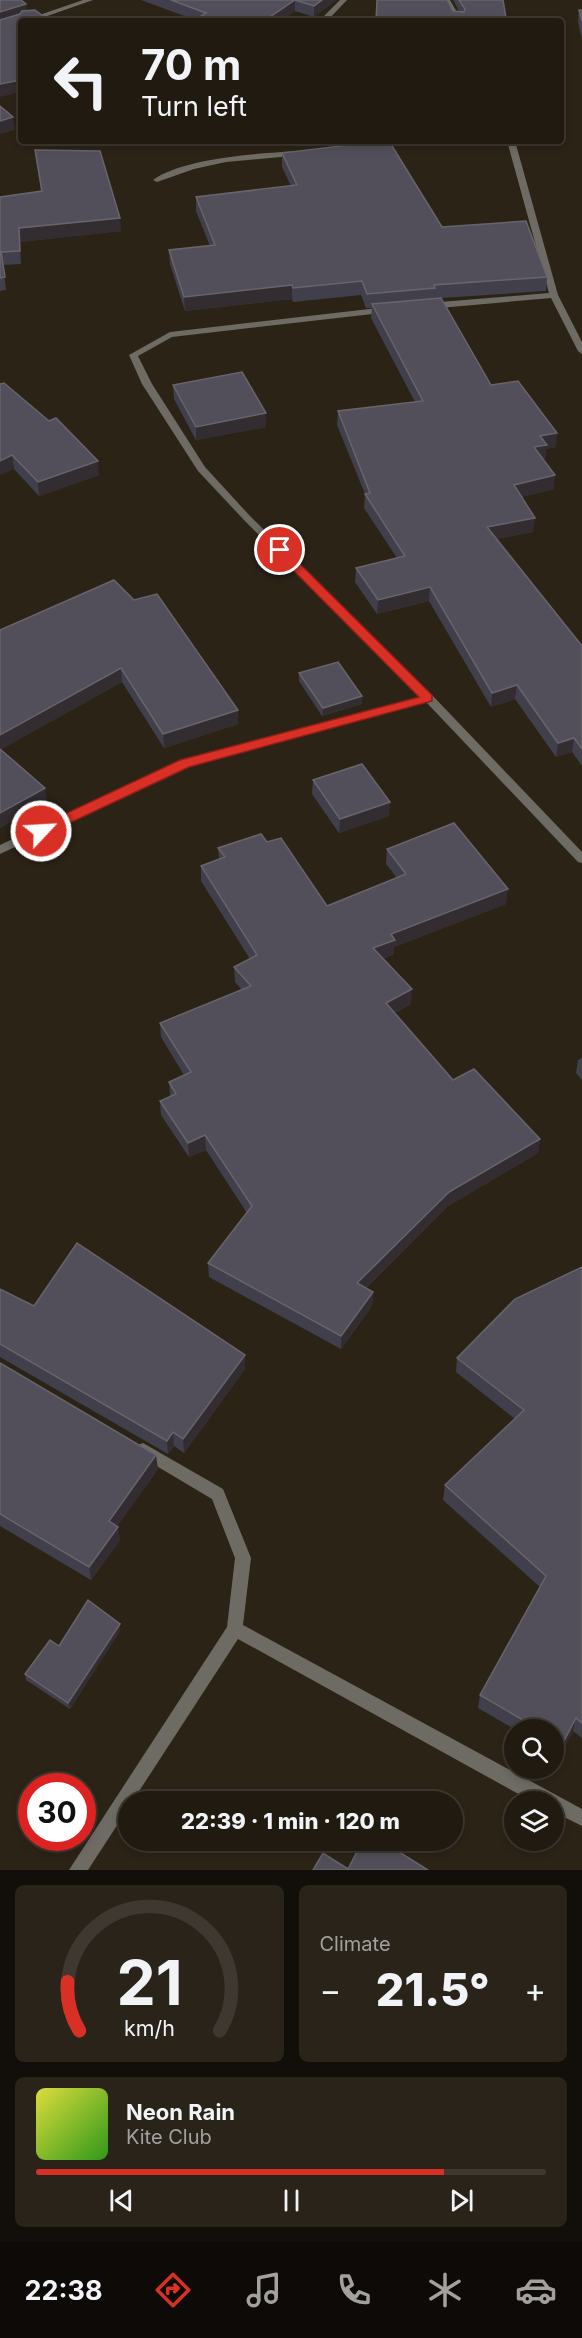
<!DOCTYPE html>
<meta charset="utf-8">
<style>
body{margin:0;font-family:Inter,sans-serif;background:#29231a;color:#f1f3f6;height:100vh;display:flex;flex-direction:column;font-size:22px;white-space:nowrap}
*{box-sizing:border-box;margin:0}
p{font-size:20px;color:#a2a19f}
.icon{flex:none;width:33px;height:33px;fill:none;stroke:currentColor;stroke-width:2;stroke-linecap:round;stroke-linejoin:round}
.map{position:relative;height:1870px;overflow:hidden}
.sheet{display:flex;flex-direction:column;gap:15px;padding:15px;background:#120e09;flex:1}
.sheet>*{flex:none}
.hud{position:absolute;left:18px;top:18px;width:546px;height:126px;border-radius:6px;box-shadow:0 3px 9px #0003,0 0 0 2px #3e3831;background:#211a11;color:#f1f3f6;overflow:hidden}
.fabs{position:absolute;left:504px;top:1719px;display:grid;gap:12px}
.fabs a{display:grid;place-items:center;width:60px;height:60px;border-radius:50%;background:#211a11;box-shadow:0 3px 9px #0003,0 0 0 2px #3e3831;font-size:30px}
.speed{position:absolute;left:18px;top:1773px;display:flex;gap:12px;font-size:30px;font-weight:700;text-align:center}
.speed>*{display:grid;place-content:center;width:78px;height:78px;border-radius:50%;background:#211a11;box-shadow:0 3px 9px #0003,0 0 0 2px #3e3831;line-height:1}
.speed .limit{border:9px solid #d22;background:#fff;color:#111}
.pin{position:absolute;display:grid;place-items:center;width:51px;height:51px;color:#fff;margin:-26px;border:3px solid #fff;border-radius:50%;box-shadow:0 2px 6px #0007}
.me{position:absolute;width:66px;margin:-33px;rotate:65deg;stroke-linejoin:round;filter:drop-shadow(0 0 4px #0008)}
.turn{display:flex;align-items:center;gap:21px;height:126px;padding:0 24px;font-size:27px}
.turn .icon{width:78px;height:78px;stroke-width:2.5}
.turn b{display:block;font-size:42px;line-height:51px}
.big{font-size:45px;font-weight:800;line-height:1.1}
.sheet .widget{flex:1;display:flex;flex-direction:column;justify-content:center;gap:9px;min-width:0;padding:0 21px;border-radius:9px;background:#29231a}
.sheet .dial{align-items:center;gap:0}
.dial svg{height:156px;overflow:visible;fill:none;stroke:#3e3831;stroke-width:7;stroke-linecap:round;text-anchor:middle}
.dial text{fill:#f1f3f6;stroke:none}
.song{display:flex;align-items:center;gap:18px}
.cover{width:72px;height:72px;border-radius:9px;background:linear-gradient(135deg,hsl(60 70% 55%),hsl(110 70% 35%))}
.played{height:6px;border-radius:3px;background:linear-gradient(90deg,#d93025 80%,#3e3831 80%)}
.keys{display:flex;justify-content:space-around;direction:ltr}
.heat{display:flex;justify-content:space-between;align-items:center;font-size:33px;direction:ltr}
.sheet .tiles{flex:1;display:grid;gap:15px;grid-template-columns:1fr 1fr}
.widget:last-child{grid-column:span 2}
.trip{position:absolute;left:118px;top:1791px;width:345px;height:60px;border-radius:30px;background:#211a11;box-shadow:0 3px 9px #0003,0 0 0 2px #3e3831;font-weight:800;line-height:60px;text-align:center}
.tab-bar{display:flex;height:96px;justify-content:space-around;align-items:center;background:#0d0a07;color:#a2a19f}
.tab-bar .icon{width:42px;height:42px}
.tab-bar .active{color:#d93025}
.tab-bar b{font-size:27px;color:#f1f3f6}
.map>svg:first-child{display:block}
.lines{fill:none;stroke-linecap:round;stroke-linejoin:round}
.lane{fill:#6d6b64;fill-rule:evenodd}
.street{fill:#6d6b64;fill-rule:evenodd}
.wall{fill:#423f4c}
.shaded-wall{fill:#332d31}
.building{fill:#534f5a;stroke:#68646c;stroke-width:1.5}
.route{fill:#d93025;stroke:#8d1f18;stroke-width:1.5}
</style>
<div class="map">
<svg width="582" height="1870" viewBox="0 0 582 1870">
<rect width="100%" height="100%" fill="#2c2317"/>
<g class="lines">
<path class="lane" d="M340,0H347L327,21H319Z"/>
<g class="street">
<path d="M83,0H93L33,21H22Z"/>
<path d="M444,0H450L462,21H454Z"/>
<path d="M507,141H515L558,295L582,342V354L578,351L551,298L428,309L424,306L428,303L549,293Z"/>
<path d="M299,151H302V155L226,162L194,169L157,182L153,180C183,158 261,153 299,151Z"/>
<path d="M387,307L391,310L390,312L172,337L138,356L152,384L205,467L250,516L432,695L582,852V863L578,862L426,702L189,766L0,854V845L181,760L420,697L244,520L198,471L142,384L129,355L170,332Z"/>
<path d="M143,1443L223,1489L251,1558L243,1625L582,1809V1826L554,1812V1802H533L238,1639L132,1802H129V1807L88,1870H69L227,1627L235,1558L212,1499L138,1455L136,1450L138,1445Z"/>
</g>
</g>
<g class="wall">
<path d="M141,0H336L314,17L295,11L280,21H198Z"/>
<path d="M453,0H503L506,21H376L453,11H459Z"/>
<path d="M579,10H582V40L578,22Z"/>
<path d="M337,141H389L442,227L547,277L546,291L441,298L491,385L556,447L546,449L545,459H543L554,489L521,497L533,532L496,539L582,646V766L572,752L556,757L515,699L491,707L429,601L377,614L355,582L356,568L397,558L364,508L365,494L337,425L338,411L415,402L371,318L372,308H366L361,295L293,302L292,299L185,311L170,264L169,250L210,246L196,211V197L291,186L282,167V153L348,146V142L339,143Z"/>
<path d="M35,150L121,231L20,242L21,264L3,265L6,290L0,291V197L41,191Z"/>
<path d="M0,384L99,475L39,496L14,469Z"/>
<path d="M173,385L266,413V427L196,440L174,399Z"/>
<path d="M114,580L238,710V724L164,748L122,682L1,749L47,802L0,828V630Z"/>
<path d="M299,673L362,704L322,716L299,681Z"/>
<path d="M313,780L389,816L339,833L312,794Z"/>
<path d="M267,842L327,906L397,878L386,864L387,849L506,904L394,947V954L383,959L411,1004L395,1013L453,1080L540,1139L538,1153L448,1206L366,1288L373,1292L372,1306L341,1349L209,1277L208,1263L247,1213L206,1150L189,1157L161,1115L160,1101L170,1096L169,1082L184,1075L161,1037L160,1023L242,990L235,982L234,967L250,959L201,881V866L219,859L218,848Z"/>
<path d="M582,1058V1080L576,1073L578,1060Z"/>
<path d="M582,1267V1738L573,1731L560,1755L554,1751V1730H516L478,1708L480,1695L540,1587L443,1500L445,1485L515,1419L456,1372L457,1358Z"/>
<path d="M0,1289L34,1306L245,1369L184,1453L174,1446L168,1454L0,1357Z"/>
<path d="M0,1363L158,1469L117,1526L120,1540L91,1580L0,1526Z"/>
<path d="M120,1631L70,1709L26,1680L25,1674L59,1646Z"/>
</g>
<g class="shaded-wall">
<path d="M295,0V11L280,21H264Z"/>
<path d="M322,0H336L314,17V6Z"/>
<path d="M26,4L27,16L0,25V12Z"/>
<path d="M21,80V92L0,97V84Z"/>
<path d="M13,117L15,130L0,134V121Z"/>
<path d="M120,218L121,231L20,242L21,264L19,228Z"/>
<path d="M292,285V299L185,311L184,297Z"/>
<path d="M266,413V427L196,440V427Z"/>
<path d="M557,433L556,447L546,449L545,459L532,461L534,447L540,436Z"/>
<path d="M12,455L14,469L0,475V461Z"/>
<path d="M98,461L99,475L39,496L38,482Z"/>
<path d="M555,475L554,489L512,499L514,485Z"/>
<path d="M535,518L533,532L485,541L487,527Z"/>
<path d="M430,587L429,601L377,614L378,600Z"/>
<path d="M121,668L122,682L0,750V735Z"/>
<path d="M517,685L515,699L491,707L492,693Z"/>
<path d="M362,696V704L322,716L323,708Z"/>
<path d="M238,710V724L164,748L163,734Z"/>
<path d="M574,738L572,752L556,757L558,743Z"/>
<path d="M45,788L47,802L0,828V813Z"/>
<path d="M390,802L389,816L339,833L340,819Z"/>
<path d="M508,889L506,904L394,947V954L373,963V948L391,934Z"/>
<path d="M412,989L411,1004L385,1018L386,1003Z"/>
<path d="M205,1135L206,1150L189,1157L188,1143Z"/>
<path d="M540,1139L538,1153L448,1206L356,1297L357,1283L449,1192Z"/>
<path d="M373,1292L372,1306L341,1349V1336Z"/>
<path d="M245,1355V1369L184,1453L183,1439Z"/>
<path d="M173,1432L174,1446L168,1454L167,1441Z"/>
<path d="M156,1455L158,1469L111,1534L109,1521Z"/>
<path d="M118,1527L120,1540L91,1580L89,1567Z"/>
<path d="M120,1624V1631L70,1709L68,1703Z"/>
<path d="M576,1718L573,1731L560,1755L563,1743Z"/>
</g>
<g class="building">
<path d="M0,0H21L26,4L0,12Z"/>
<path d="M171,0H322L314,6L295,0L264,21H208L198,18L206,13Z"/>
<path d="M377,0H447L453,11L464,12L465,9L459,0H503L506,18L447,19V21H376Z"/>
<path d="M35,10L50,21H21V80L0,84V20L20,14L22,11Z"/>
<path d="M579,10H582V21Z"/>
<path d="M0,106L13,117L0,121Z"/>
<path d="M354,141H389L442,227L526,221L547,277L434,285L435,288L367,294L362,281L293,288L292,285L184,297L169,250L215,245L196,197L297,185L282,153L358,144Z"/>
<path d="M35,150L100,151L120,218L19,228L20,251L1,252L5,277L0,278V197L42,191Z"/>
<path d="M441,298L491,385L518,381L557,433L540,436L547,445L534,447L555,475L514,485L535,518L487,527L582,646V749L574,738L558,743L517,685L492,693L430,587L378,600L356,568L405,556L365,494L370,493L338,411L423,401L372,304Z"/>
<path d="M242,372L266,413L196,427L173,385Z"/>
<path d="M4,383L49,421L56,418L98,461L38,482L12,455L0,461V384Z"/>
<path d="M114,580L134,600L157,594L238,710L163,734L121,668L0,735V630Z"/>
<path d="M338,662L362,696L323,708L299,673Z"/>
<path d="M0,749L45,788L0,813Z"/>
<path d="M362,764L390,802L340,819L313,780Z"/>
<path d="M454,823L508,889L391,934L395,940L373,948L412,989L386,1003L453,1080L474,1069L540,1139L449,1192L357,1283L373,1292L341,1336L208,1263L252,1206L205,1135L188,1143L160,1101L176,1094L169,1082L191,1072L160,1023L251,986L234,967L257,955L201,866L225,857L218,848L261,834L267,842L281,838L327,906L406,874L387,849Z"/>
<path d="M77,1243L245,1355L183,1439L173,1432L167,1441L0,1344V1289L34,1306Z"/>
<path d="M582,1267V1723L576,1718L563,1743L554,1737V1730H540L480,1695L546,1576L445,1485L524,1410L457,1358L515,1299Z"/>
<path d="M0,1363L156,1455L109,1521L118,1527L89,1567L0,1514Z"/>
<path d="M88,1600L120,1624L68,1703L25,1674L50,1640L59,1646Z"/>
<path d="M363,1840H380L428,1870H313L323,1853L348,1869Z"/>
</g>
<path class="route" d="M280,547L284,548L432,695V701L189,767L46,834H37L35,831L37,827L180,760L419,697L276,553V548Z"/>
</svg>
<div class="fabs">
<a><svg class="icon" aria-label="search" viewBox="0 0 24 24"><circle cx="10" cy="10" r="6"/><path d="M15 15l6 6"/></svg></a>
<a><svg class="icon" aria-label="layers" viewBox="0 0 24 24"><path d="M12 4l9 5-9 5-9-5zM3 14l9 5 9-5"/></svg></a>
</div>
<div class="speed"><div class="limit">30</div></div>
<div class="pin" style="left:280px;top:550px;background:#d93025"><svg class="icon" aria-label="arrive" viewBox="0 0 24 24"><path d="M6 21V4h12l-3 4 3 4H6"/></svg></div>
<svg class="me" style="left:41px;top:831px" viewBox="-20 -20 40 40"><circle r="17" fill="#d93025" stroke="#fff" stroke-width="3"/><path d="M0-11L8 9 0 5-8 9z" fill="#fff"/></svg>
<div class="trip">22:39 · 1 min · 120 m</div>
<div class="hud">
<div class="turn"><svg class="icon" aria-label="left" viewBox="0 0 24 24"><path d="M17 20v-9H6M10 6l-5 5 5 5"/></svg><div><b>70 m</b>Turn left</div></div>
</div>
</div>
<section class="sheet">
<div class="tiles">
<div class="widget dial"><svg viewBox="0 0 100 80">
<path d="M14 69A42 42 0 1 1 86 69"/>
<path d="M14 69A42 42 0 0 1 8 44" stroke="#d93025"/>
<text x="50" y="56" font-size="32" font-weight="700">21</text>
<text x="50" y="72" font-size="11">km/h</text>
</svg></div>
<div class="widget"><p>Climate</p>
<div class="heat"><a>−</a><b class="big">21.5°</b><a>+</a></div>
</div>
<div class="widget">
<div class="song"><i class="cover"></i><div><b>Neon Rain</b><p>Kite Club</p></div></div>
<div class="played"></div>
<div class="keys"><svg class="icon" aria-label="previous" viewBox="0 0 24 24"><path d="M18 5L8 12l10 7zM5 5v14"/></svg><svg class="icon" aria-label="pause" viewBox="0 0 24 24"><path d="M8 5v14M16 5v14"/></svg><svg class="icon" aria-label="next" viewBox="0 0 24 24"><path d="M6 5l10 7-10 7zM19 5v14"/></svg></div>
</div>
</div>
</section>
<nav class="tab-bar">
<b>22:38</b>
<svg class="icon active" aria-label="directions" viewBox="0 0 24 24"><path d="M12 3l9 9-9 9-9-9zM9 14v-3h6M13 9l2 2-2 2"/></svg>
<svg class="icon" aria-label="music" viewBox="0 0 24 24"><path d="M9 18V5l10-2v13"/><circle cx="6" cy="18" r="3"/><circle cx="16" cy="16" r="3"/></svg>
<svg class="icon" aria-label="phone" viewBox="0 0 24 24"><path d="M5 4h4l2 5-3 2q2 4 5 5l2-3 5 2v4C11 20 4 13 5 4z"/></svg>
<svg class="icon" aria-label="climate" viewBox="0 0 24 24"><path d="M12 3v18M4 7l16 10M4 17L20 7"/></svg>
<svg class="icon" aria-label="car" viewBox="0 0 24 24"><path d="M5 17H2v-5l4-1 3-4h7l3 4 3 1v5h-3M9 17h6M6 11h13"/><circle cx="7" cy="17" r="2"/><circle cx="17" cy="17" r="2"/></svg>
</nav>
